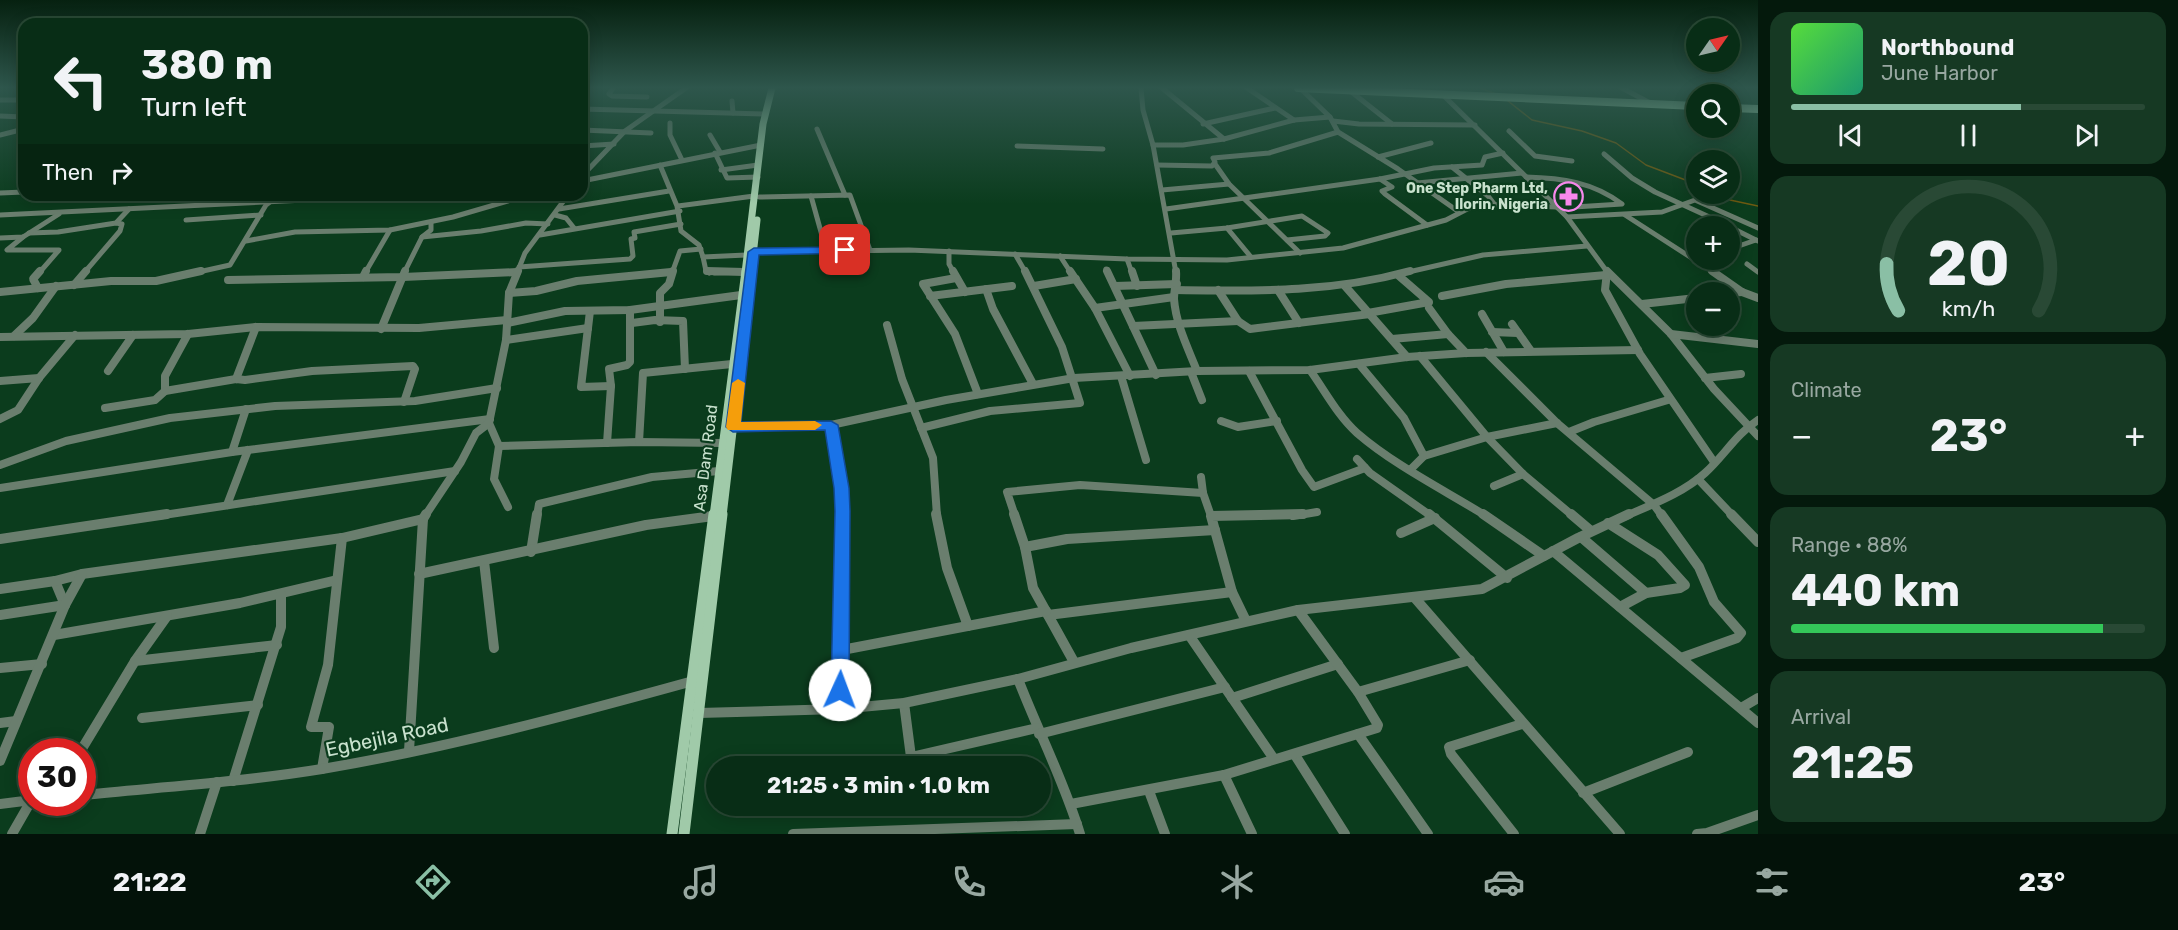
<!DOCTYPE html>
<meta charset="utf-8">
<style>
body{margin:0;font-family:Rubik,sans-serif;background:#163923;color:#f1f3f6;height:100vh;display:flex;flex-direction:column;font-size:22px;white-space:nowrap}
*{box-sizing:border-box;margin:0}
p{font-size:20px;color:#98a8a1}
.icon{flex:none;width:33px;height:33px;fill:none;stroke:currentColor;stroke-width:2;stroke-linecap:round;stroke-linejoin:round}
.map{position:relative;flex:1;overflow:hidden}
.side{display:flex;flex-direction:column;gap:12px;padding:12px;background:#04190c;width:420px}
.side>*{flex:none}
.guide{position:absolute;left:18px;top:18px;width:570px;height:183px;border-radius:18px;box-shadow:0 3px 15px #0003,0 0 0 2px #294935;background:#082d16;color:#f1f3f6;overflow:hidden}
.needle{width:39px;rotate:56deg}
.tools{position:absolute;left:1686px;top:18px;display:grid;gap:12px}
.tools a{display:grid;place-items:center;width:54px;height:54px;border-radius:50%;background:#082d16;box-shadow:0 3px 15px #0003,0 0 0 2px #294935;font-size:30px}
.speed{position:absolute;left:18px;top:738px;display:flex;gap:12px;font-size:30px;font-weight:700;text-align:center}
.speed>*{display:grid;place-content:center;width:78px;height:78px;border-radius:50%;background:#082d16;box-shadow:0 3px 15px #0003,0 0 0 2px #294935;line-height:1}
.speed .limit{border:9px solid #d22;background:#fff;color:#111}
.pin{position:absolute;display:grid;place-items:center;width:51px;height:51px;color:#fff;margin:-26px;border-radius:12px;box-shadow:0 3px 9px #0006}
.me{position:absolute;width:66px;margin:-33px;rotate:2deg;stroke-linejoin:round;filter:drop-shadow(0 0 4px #0008)}
.turn{display:flex;align-items:center;gap:21px;height:126px;padding:0 24px;font-size:27px}
.turn .icon{width:78px;height:78px;stroke-width:2.5}
.turn b{display:block;font-size:42px;line-height:51px}
.then{display:flex;align-items:center;height:57px;padding:0 24px;background:#0003;gap:12px;font-size:22px}
.big{font-size:45px;font-weight:700;line-height:1.1}
.side .widget{flex:1;display:flex;flex-direction:column;justify-content:center;gap:9px;min-width:0;padding:0 21px;border-radius:18px;background:#163923}
.side .dial{align-items:center;gap:0}
.dial svg{height:156px;overflow:visible;fill:none;stroke:#294935;stroke-width:7;stroke-linecap:round;text-anchor:middle}
.dial text{fill:#f1f3f6;stroke:none}
.song{display:flex;align-items:center;gap:18px}
.cover{width:72px;height:72px;border-radius:9px;background:linear-gradient(135deg,hsl(110 70% 55%),hsl(160 70% 35%))}
.played{height:6px;border-radius:3px;background:linear-gradient(90deg,#8abfa5 65%,#294935 65%)}
.keys{display:flex;justify-content:space-around;direction:ltr}
.heat{display:flex;justify-content:space-between;align-items:center;font-size:33px;direction:ltr}
.charge{height:9px;border-radius:4px;background:linear-gradient(90deg,#34c759 88%,#294935 0)}
.trip{position:absolute;left:706px;top:756px;width:345px;height:60px;border-radius:30px;background:#082d16;box-shadow:0 3px 15px #0003,0 0 0 2px #294935;font-weight:700;line-height:60px;text-align:center}
.dock{display:flex;height:96px;justify-content:space-around;align-items:center;background:#031209;color:#98a8a1}
.dock .icon{width:42px;height:42px}
.dock .active{color:#8abfa5}
.dock b{font-size:27px;color:#f1f3f6}
main{display:flex;flex:1;min-height:0}
.map>svg:first-child{display:block}
.lines{fill:none;stroke-linecap:round;stroke-linejoin:round}
.stream{stroke:#6f5a11;stroke-width:1.5}
.minor-far2{stroke:#6a7e6e;stroke-width:5}
.minor-far1{stroke:#6a7e6e;stroke-width:8}
.minor{stroke:#6a7e6e;stroke-width:10}
.major-far2{stroke:#a0caa9;stroke-width:7}
.major-far1{stroke:#a0caa9;stroke-width:9}
.major{stroke:#a0caa9;stroke-width:11}
.highway{stroke:#b6e8c1;stroke-width:8}
.route{fill:#1a73e8;stroke:#114b97;stroke-width:1.5}
.slow{fill:#f59e0b}
.labels{text-anchor:middle;stroke-width:4.5;stroke-linejoin:round;paint-order:stroke}
.far-poi-label{font-size:14px;font-weight:bold;fill:#c9e2ce;stroke:#0b3c1d;text-anchor:end}
.street-label{font-size:16px;fill:#c9e2ce;stroke:#0b3c1d}
.near-street-label{font-size:20px;fill:#c9e2ce;stroke:#0b3c1d}
</style>
<main>
<div class="map">
<svg width="1758" height="834" viewBox="0 0 1758 834">
<rect width="100%" height="100%" fill="#0b3c1d"/>
<g class="lines">
<g class="stream">
<path d="M1480,88L1496,94"/>
<path d="M1508,101L1532,120L1582,131L1616,143L1646,165L1696,184"/>
<path d="M1716,194L1730,200L1758,206"/>
</g>
<g class="minor-far2">
<path d="M613,88L609,94L612,96L647,97"/>
<path d="M1141,88L1143,110L1153,145L1176,273"/>
<path d="M1162,88L1224,139"/>
<path d="M1247,88L1294,120"/>
<path d="M1300,88L1330,117L1338,132L1398,169L1459,212"/>
<path d="M1622,88L1652,104"/>
<path d="M1349,90L1392,124"/>
<path d="M1441,93L1567,217L1608,273"/>
<path d="M0,100H24"/>
<path d="M732,101L733,113"/>
<path d="M582,109L765,114"/>
<path d="M0,116L24,117"/>
<path d="M1333,121L1359,124L1475,125"/>
<path d="M670,123V135L682,160"/>
<path d="M1203,124L1275,108"/>
<path d="M817,129L845,195"/>
<path d="M582,130L651,133"/>
<path d="M1509,131L1535,156L1572,161"/>
<path d="M0,135L24,129"/>
<path d="M710,135L720,152"/>
<path d="M1153,145H1183L1224,139L1294,120L1330,117"/>
<path d="M582,146L614,144"/>
<path d="M1017,146L1103,149"/>
<path d="M715,153L727,178L758,177"/>
<path d="M1604,154L1632,178L1655,192L1729,226"/>
<path d="M1378,157L1431,143"/>
<path d="M1215,164L1229,184L1300,253"/>
<path d="M660,165L677,206L681,231L699,245L703,257L746,255"/>
<path d="M1157,165L1212,166L1215,162L1213,158L1269,153L1338,132"/>
<path d="M1452,167L1488,196L1495,205"/>
<path d="M721,170L758,165"/>
<path d="M582,176L625,131L686,88"/>
<path d="M1526,177C1562,178 1593,182 1622,204L1558,208"/>
<path d="M1380,179L1392,187L1382,191L1385,194L1427,225"/>
<path d="M582,181L761,145"/>
<path d="M1417,183L1522,173"/>
<path d="M1162,190L1229,184"/>
<path d="M0,193L24,192"/>
<path d="M811,196L826,250"/>
<path d="M759,197L850,195L870,250"/>
<path d="M678,206L754,196"/>
<path d="M559,209L669,191"/>
<path d="M1166,209L1380,179L1434,168L1482,165L1485,157L1503,153"/>
<path d="M0,215L407,195"/>
<path d="M555,215L566,218L574,228"/>
<path d="M1625,215L1715,273"/>
<path d="M1567,217L1662,212L1695,200L1758,228"/>
<path d="M186,220L261,215"/>
<path d="M1730,227L1758,241"/>
<path d="M1227,228L1251,257"/>
<path d="M29,233L58,232L116,223L129,209"/>
<path d="M1171,233L1227,228L1302,216L1328,233L1325,236L1287,240"/>
<path d="M540,235L680,211"/>
<path d="M23,237L7,250H59L39,273"/>
<path d="M422,237L481,231L526,223L548,224"/>
<path d="M0,238L23,237L59,214"/>
<path d="M246,241L295,232L390,230L453,217L528,195"/>
<path d="M1730,249L1756,240"/>
<path d="M949,251V264L954,273"/>
<path d="M754,252L909,250L1127,259L1227,260L1343,248L1446,220L1477,204L1556,207"/>
<path d="M1015,254L1026,273"/>
<path d="M1060,256L1071,273"/>
<path d="M703,257L706,271L709,273"/>
<path d="M1127,259L1132,273"/>
<path d="M1747,264L1758,272"/>
<path d="M519,267L630,259L633,256L631,239L635,238L634,232L681,224"/>
<path d="M1106,269L1108,273"/>
<path d="M84,273L120,231L122,224L116,223"/>
<path d="M194,273L230,265L266,205L279,195"/>
<path d="M365,273L390,230"/>
<path d="M404,273L422,237L431,230V222"/>
<path d="M498,273L517,272"/>
<path d="M517,273L525,253L568,195"/>
<path d="M657,273L671,272"/>
<path d="M672,273L680,251L701,249"/>
<path d="M714,273L744,272"/>
<path d="M1404,273L1483,255L1587,246"/>
</g>
<g class="minor-far1">
<path d="M707,271L744,272"/>
<path d="M953,271L965,292"/>
<path d="M1070,271L1095,308L1130,376"/>
<path d="M1107,271L1156,375"/>
<path d="M1132,271L1137,286"/>
<path d="M1176,271C1177,281 1174,290 1174,299C1176,325 1188,348 1197,371"/>
<path d="M1607,271L1671,334L1714,389L1758,436"/>
<path d="M1712,271L1742,292L1758,298"/>
<path d="M1607,272L1605,290L1640,354L1714,462"/>
<path d="M363,277L366,271"/>
<path d="M956,278L923,284L955,334L978,394"/>
<path d="M228,280L403,277L517,272"/>
<path d="M74,285L86,271"/>
<path d="M1034,286L1076,279"/>
<path d="M1115,286L1177,284"/>
<path d="M1345,286L1407,357"/>
<path d="M38,288L33,279L40,271"/>
<path d="M986,289L993,309L1033,384"/>
<path d="M1175,290C1257,291 1330,293 1410,271"/>
<path d="M1218,290L1238,321L1250,329L1370,314"/>
<path d="M1278,290L1299,323"/>
<path d="M0,292L111,281H156L201,271"/>
<path d="M509,293L536,291L577,281L671,272"/>
<path d="M1730,293L1742,292"/>
<path d="M930,296L1012,286"/>
<path d="M1442,296L1506,284L1606,275"/>
<path d="M1642,304L1696,298"/>
<path d="M1095,308L1174,297"/>
<path d="M1429,308L1448,334"/>
<path d="M590,311L581,387L611,386"/>
<path d="M1368,313L1429,302L1399,276"/>
<path d="M1482,314L1504,352"/>
<path d="M660,322V293L669,284L673,271"/>
<path d="M507,323L565,311L630,310L741,295"/>
<path d="M632,323L655,320L683,321L685,369"/>
<path d="M1512,324L1531,351"/>
<path d="M887,325L902,379L933,458L937,516"/>
<path d="M1133,326L1238,321"/>
<path d="M381,329L405,271"/>
<path d="M1492,332L1518,333"/>
<path d="M188,334L165,376V391L236,379L245,380L312,371L413,366L415,369L404,402"/>
<path d="M1671,334L1758,344"/>
<path d="M14,336L33,318L56,286"/>
<path d="M0,337L188,334L256,327L419,328L507,320"/>
<path d="M1392,339L1448,334L1466,353"/>
<path d="M506,340L588,328"/>
<path d="M1486,352L1557,423L1654,505L1662,516"/>
<path d="M1420,356L1487,437L1523,474L1573,516"/>
<path d="M1359,364L1404,418L1424,456"/>
<path d="M1310,370C1325,391 1338,416 1357,433C1394,465 1444,490 1486,516"/>
<path d="M108,371L133,335"/>
<path d="M1249,371L1302,470L1314,487L1365,468"/>
<path d="M1191,372L1202,400"/>
<path d="M1121,376L1146,460"/>
<path d="M1705,378L1741,374"/>
<path d="M236,379L256,327"/>
<path d="M0,381L39,378"/>
<path d="M105,408L155,400L165,391"/>
<path d="M0,419L18,410L39,378L75,335"/>
<path d="M1221,421L1238,427L1277,421"/>
<path d="M489,423L499,446L639,442L722,443"/>
<path d="M831,425L842,488L843,516"/>
<path d="M733,427L831,425L946,400L1074,378L1197,371L1310,370L1407,357L1466,353L1638,350"/>
<path d="M921,428L990,411L1080,403L1062,347L1025,271"/>
<path d="M1569,432L1594,422L1668,400"/>
<path d="M639,442L643,373L732,364"/>
<path d="M607,443L611,386L609,369L627,365L630,362V310"/>
<path d="M499,446L494,479L508,507"/>
<path d="M232,452L246,409"/>
<path d="M1357,459L1370,473L1431,516"/>
<path d="M0,465L66,441L170,418L275,406L415,401L497,388"/>
<path d="M1410,470L1424,456L1487,437L1557,423"/>
<path d="M1201,477L1203,493L1211,516"/>
<path d="M1698,479L1733,516"/>
<path d="M1494,486L1523,474"/>
<path d="M0,488L232,452L490,419"/>
<path d="M227,505L248,450"/>
<path d="M157,516L455,471"/>
<path d="M425,516L461,462L476,433L489,423L506,340L509,293L518,271"/>
<path d="M537,516L539,504L652,477L719,471"/>
<path d="M1015,516L1007,492L1080,485L1203,493"/>
<path d="M1293,516L1317,512"/>
<path d="M1626,516C1653,504 1683,493 1705,473C1724,456 1736,434 1758,420"/>
</g>
<g class="minor">
<path d="M936,514L947,568L968,626"/>
<path d="M1014,514L1025,547L1033,588L1074,662"/>
<path d="M1429,514L1507,578"/>
<path d="M1483,514L1544,556"/>
<path d="M1571,514L1591,531"/>
<path d="M1661,514L1699,567L1714,602L1741,633L1737,638L1681,658"/>
<path d="M1731,514L1758,542"/>
<path d="M1608,523L1658,555L1685,585L1680,588L1646,593L1620,607"/>
<path d="M1401,533L1435,518"/>
<path d="M1581,537L1646,593"/>
<path d="M0,539L167,514"/>
<path d="M1025,547L1067,539L1215,530"/>
<path d="M1553,551L1758,723"/>
<path d="M531,552L537,514"/>
<path d="M484,561L494,648"/>
<path d="M419,574L646,525L713,516"/>
<path d="M55,581L65,605"/>
<path d="M0,589L55,581L82,574L342,538L423,519"/>
<path d="M1414,597L1620,834"/>
<path d="M0,615L65,605"/>
<path d="M1048,615L1232,592"/>
<path d="M1246,621L1232,592L1211,516L1303,514"/>
<path d="M54,635L240,603L337,580"/>
<path d="M1189,635L1274,759"/>
<path d="M842,650L1046,611"/>
<path d="M135,661L167,616"/>
<path d="M0,668L42,664"/>
<path d="M1018,679C1038,731 1064,781 1080,834"/>
<path d="M1358,692L1470,660"/>
<path d="M1232,698L1338,664"/>
<path d="M904,703L911,757L1037,728"/>
<path d="M1741,708L1758,698"/>
<path d="M839,709L843,514"/>
<path d="M699,713L839,709L904,703L1018,679L1131,648L1298,610L1482,589L1578,538L1629,514"/>
<path d="M142,718L258,705"/>
<path d="M0,723L16,721"/>
<path d="M1039,734L1225,687"/>
<path d="M1358,734L1428,834"/>
<path d="M409,751L423,519L426,514"/>
<path d="M80,752L135,661L277,645"/>
<path d="M1295,755L1345,834"/>
<path d="M0,761L65,605L82,574"/>
<path d="M322,769L329,727H311L328,665L342,538"/>
<path d="M1224,775L1252,834"/>
<path d="M233,781L281,627V594"/>
<path d="M1149,791L1165,834"/>
<path d="M1583,793L1688,752"/>
<path d="M82,795C162,787 242,782 322,769C447,748 570,715 693,681"/>
<path d="M0,804L32,800"/>
<path d="M1071,804L1224,775L1377,728L1378,725L1358,692L1298,610"/>
<path d="M12,834L31,801"/>
<path d="M200,834L217,782"/>
<path d="M793,834L1077,824"/>
<path d="M1514,834L1451,754L1449,747L1522,724"/>
<path d="M1697,834L1707,833L1758,815"/>
</g>
<g class="major-far2">
<path d="M745,273L763,124L772,88"/>
<path d="M751,273L757,220"/>
</g>
<g class="major-far1">
<path d="M714,516L746,271"/>
<path d="M722,516L751,271"/>
</g>
<g class="major">
<path d="M672,834L714,514"/>
<path d="M684,834L722,514"/>
</g>
<g class="highway">
<path d="M1298,88L1696,106"/>
<path d="M1730,108L1758,109"/>
</g>
</g>
<linearGradient id="sky" x2="0" y2="1"><stop stop-color="#062110"/><stop offset="0.43" stop-color="#2e564c"/><stop offset="1" stop-color="#2e564c" stop-opacity="0"/></linearGradient>
<rect width="1758" height="204" fill="url(#sky)"/>
<path class="route" d="M845,247L851,250L849,253L759,255L741,422L831,421L838,425L849,488L850,511L849,690L847,695L840,698L834,695L831,690L835,511L834,488L825,430L733,432L726,427L748,252L754,248Z"/>
<path class="slow" d="M738,379L745,383L741,422L815,421L822,425L815,430H728L726,427L732,383Z"/>
<defs>
<symbol id="pharmacy-ring" viewBox="-11 -11 22 22"><circle r="9.5" fill="#0b3c1d" stroke="#f788eb" stroke-width="1.5"/><path d="M-2-6h4v4h4v4h-4v4h-4v-4h-4v-4h4Z" fill="#f788eb"/></symbol>
</defs>
<g fill-rule="evenodd">
<use href="#pharmacy-ring" x="1552" y="180" width="33" height="33"/>
</g>
<g class="labels">
<g class="far-poi-label">
<text x="1548" y="193">One Step Pharm Ltd,<tspan x="1548" dy="16">Ilorin, Nigeria</tspan></text>
</g>
<g class="street-label">
<text transform="translate(705 458) rotate(-83)" y="6">Asa Dam Road</text>
</g>
<g class="near-street-label">
<text transform="translate(387 737) rotate(-12)" y="7">Egbejila Road</text>
</g>
</g>
</svg>
<div class="tools">
<a><svg class="needle" viewBox="-14 -14 28 28"><path d="M0-13l5 13h-10z" fill="#e53935"/><path d="M0 13l5-13h-10z" fill="#98a8a1"/></svg></a>
<a><svg class="icon" aria-label="search" viewBox="0 0 24 24"><circle cx="10" cy="10" r="6"/><path d="M15 15l6 6"/></svg></a>
<a><svg class="icon" aria-label="layers" viewBox="0 0 24 24"><path d="M12 4l9 5-9 5-9-5zM3 14l9 5 9-5"/></svg></a>
<a>+</a>
<a>−</a>
</div>
<div class="speed"><div class="limit">30</div></div>
<div class="pin" style="left:845px;top:250px;background:#d93025"><svg class="icon" aria-label="arrive" viewBox="0 0 24 24"><path d="M6 21V4h12l-3 4 3 4H6"/></svg></div>
<svg class="me" style="left:840px;top:690px" viewBox="-20 -20 40 40"><circle r="19" fill="#fff"/><path d="M0-13L10 11 0 6-10 11z" fill="#1a73e8"/></svg>
<div class="trip">21:25 · 3 min · 1.0 km</div>
<div class="guide">
<div class="turn"><svg class="icon" aria-label="left" viewBox="0 0 24 24"><path d="M17 20v-9H6M10 6l-5 5 5 5"/></svg><div><b>380 m</b>Turn left</div></div>
<div class="then">Then<svg class="icon" aria-label="right" viewBox="0 0 24 24"><path d="M7 20v-9h11M14 6l5 5-5 5"/></svg></div>
</div>
</div>
<section class="side">
<div class="widget">
<div class="song"><i class="cover"></i><div><b>Northbound</b><p>June Harbor</p></div></div>
<div class="played"></div>
<div class="keys"><svg class="icon" aria-label="previous" viewBox="0 0 24 24"><path d="M18 5L8 12l10 7zM5 5v14"/></svg><svg class="icon" aria-label="pause" viewBox="0 0 24 24"><path d="M8 5v14M16 5v14"/></svg><svg class="icon" aria-label="next" viewBox="0 0 24 24"><path d="M6 5l10 7-10 7zM19 5v14"/></svg></div>
</div>
<div class="widget dial"><svg viewBox="0 0 100 80">
<path d="M14 69A42 42 0 1 1 86 69"/>
<path d="M14 69A42 42 0 0 1 8 45" stroke="#8abfa5"/>
<text x="50" y="56" font-size="32" font-weight="700">20</text>
<text x="50" y="72" font-size="11">km/h</text>
</svg></div>
<div class="widget"><p>Climate</p>
<div class="heat"><a>−</a><b class="big">23°</b><a>+</a></div>
</div>
<div class="widget"><p>Range · 88%</p><b class="big">440 km</b><div class="charge"></div></div>
<div class="widget"><p>Arrival</p><b class="big">21:25</b></div>
</section>
</main>
<nav class="dock">
<b>21:22</b>
<svg class="icon active" aria-label="directions" viewBox="0 0 24 24"><path d="M12 3l9 9-9 9-9-9zM9 14v-3h6M13 9l2 2-2 2"/></svg>
<svg class="icon" aria-label="music" viewBox="0 0 24 24"><path d="M9 18V5l10-2v13"/><circle cx="6" cy="18" r="3"/><circle cx="16" cy="16" r="3"/></svg>
<svg class="icon" aria-label="phone" viewBox="0 0 24 24"><path d="M5 4h4l2 5-3 2q2 4 5 5l2-3 5 2v4C11 20 4 13 5 4z"/></svg>
<svg class="icon" aria-label="climate" viewBox="0 0 24 24"><path d="M12 3v18M4 7l16 10M4 17L20 7"/></svg>
<svg class="icon" aria-label="car" viewBox="0 0 24 24"><path d="M5 17H2v-5l4-1 3-4h7l3 4 3 1v5h-3M9 17h6M6 11h13"/><circle cx="7" cy="17" r="2"/><circle cx="17" cy="17" r="2"/></svg>
<svg class="icon" aria-label="filters" viewBox="0 0 24 24"><path d="M4 7h16M4 17h16"/><circle cx="9" cy="7" r="2"/><circle cx="15" cy="17" r="2"/></svg>
<b>23°</b>
</nav>
